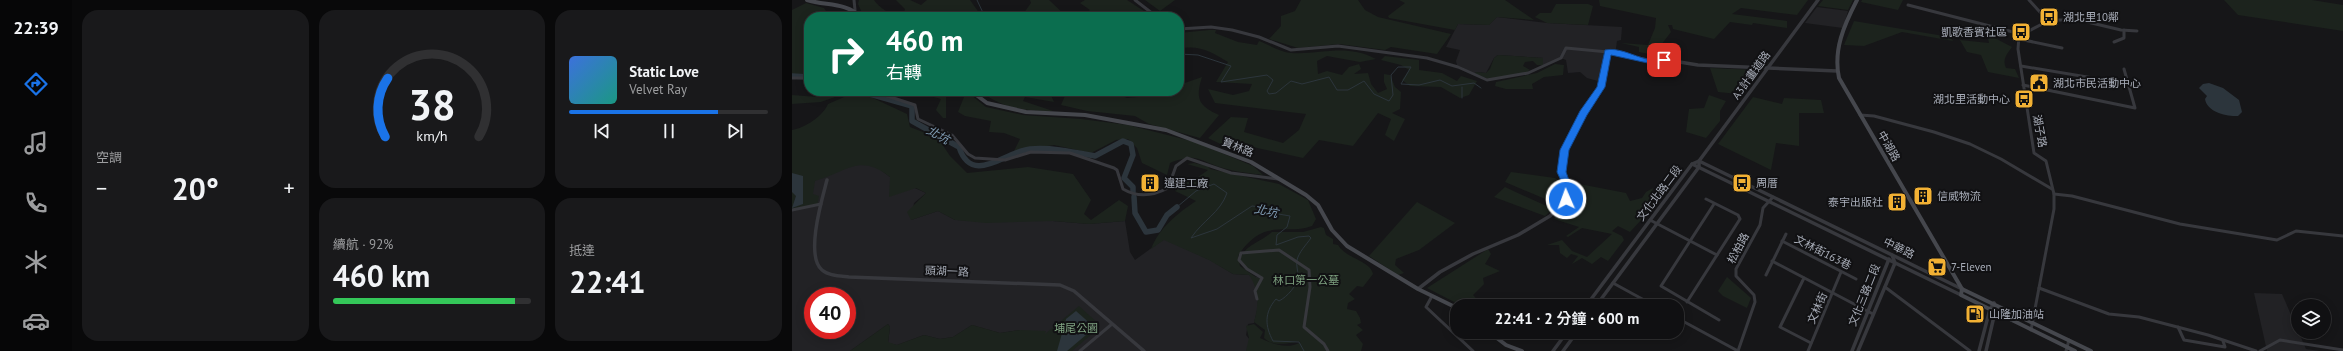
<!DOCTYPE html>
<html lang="zh-TW">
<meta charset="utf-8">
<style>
body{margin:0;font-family:"PT Sans","Noto Sans TC",sans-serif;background:#19191b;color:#f1f3f6;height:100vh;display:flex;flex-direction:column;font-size:15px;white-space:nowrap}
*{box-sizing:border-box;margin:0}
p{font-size:13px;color:#9c9d9f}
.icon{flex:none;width:22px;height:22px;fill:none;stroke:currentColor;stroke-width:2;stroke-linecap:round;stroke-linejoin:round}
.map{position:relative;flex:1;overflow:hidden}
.sheet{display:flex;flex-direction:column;gap:10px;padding:10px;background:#09090a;width:720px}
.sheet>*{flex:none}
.top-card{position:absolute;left:12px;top:12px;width:380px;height:84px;border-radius:16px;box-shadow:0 2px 10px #0003,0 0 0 1px #303032;background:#0b6e4f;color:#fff;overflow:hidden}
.controls{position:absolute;left:1499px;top:299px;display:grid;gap:8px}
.controls a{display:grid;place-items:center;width:40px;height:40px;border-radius:50%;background:#101012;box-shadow:0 2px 10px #0003,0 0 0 1px #303032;font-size:20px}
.speed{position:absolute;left:12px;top:287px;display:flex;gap:8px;font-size:20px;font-weight:700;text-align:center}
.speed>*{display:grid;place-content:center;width:52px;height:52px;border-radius:50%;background:#101012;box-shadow:0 2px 10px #0003,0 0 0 1px #303032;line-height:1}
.speed .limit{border:6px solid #d22;background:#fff;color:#111}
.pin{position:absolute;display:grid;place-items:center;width:34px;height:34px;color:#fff;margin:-17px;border-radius:8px;box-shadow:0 2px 6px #0006}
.me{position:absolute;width:44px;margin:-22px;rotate:358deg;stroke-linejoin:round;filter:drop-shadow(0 0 3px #0008)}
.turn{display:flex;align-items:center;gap:14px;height:84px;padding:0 16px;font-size:18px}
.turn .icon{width:52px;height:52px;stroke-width:2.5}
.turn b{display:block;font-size:28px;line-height:34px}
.big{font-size:30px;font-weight:600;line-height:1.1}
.sheet .widget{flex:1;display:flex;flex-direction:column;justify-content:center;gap:6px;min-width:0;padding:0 14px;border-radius:16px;background:#19191b}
.sheet .dial{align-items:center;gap:0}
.dial svg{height:104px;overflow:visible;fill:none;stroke:#303032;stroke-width:7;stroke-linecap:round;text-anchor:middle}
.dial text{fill:#f1f3f6;stroke:none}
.song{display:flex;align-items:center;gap:12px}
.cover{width:48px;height:48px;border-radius:6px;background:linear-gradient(135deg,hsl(220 70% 55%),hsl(170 70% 35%))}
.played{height:4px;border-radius:2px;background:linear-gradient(90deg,#1a73e8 75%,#303032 75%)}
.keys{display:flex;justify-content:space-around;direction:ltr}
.heat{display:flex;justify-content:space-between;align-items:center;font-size:22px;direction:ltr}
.charge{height:6px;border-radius:3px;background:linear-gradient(90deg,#34c759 92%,#303032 0)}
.sheet .tiles{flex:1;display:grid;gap:10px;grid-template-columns:repeat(3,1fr)}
.widget:first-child{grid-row:span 2}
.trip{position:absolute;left:658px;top:299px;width:234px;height:40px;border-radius:16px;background:#101012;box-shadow:0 2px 10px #0003,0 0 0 1px #303032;font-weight:600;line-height:40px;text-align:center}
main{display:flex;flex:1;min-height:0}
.dock{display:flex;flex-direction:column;width:72px;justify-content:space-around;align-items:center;background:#060607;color:#9c9d9f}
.dock .icon{width:28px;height:28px}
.dock .current{color:#1a73e8}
.dock b{font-size:18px;color:#f1f3f6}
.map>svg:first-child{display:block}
.built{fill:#222225;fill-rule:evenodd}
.green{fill:#1c231d}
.water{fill:#2c353c}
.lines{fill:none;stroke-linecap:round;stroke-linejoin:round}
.stream{stroke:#2c353c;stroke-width:1}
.river{stroke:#2c353c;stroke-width:5.5}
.minor{stroke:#37383d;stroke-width:3}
.tertiary{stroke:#37383d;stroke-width:3.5}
.secondary{stroke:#45474d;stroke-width:4}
.route{fill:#1a73e8;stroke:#114b97}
.labels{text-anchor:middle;stroke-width:4;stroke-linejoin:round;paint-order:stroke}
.poi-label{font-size:11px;fill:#a8adb8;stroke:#111113;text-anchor:start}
.street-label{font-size:11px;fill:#a8adb8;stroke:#111113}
.park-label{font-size:11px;fill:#7fa381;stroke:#111113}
.water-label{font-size:12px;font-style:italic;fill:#7f9bb3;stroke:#111113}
</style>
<main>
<nav class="dock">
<b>22:39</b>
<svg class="icon current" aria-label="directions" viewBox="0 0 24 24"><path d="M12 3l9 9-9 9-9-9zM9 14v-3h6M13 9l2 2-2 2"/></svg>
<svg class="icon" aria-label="music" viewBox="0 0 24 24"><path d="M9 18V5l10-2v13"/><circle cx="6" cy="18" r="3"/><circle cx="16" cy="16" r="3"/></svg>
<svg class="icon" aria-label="phone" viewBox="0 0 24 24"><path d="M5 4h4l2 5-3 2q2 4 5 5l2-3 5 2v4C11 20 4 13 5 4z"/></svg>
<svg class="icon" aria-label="climate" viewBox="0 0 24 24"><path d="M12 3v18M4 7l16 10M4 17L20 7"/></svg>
<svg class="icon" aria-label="car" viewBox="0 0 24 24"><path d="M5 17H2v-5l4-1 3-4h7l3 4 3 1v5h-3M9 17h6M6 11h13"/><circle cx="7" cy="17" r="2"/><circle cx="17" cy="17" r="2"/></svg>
</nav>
<section class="sheet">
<div class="tiles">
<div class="widget"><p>空調</p>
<div class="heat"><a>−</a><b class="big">20°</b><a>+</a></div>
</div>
<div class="widget dial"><svg viewBox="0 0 100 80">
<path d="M14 69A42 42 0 1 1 86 69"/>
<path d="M14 69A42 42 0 0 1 16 24" stroke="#1a73e8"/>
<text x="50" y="56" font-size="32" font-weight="700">38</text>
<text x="50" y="72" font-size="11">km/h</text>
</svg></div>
<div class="widget">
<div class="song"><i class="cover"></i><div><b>Static Love</b><p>Velvet Ray</p></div></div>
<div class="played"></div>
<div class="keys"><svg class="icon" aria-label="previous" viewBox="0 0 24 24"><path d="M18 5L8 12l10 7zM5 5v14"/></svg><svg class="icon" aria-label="pause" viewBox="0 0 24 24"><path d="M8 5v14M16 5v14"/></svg><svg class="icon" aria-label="next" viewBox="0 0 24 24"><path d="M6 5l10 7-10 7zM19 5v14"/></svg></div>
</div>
<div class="widget"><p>續航 · 92%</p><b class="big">460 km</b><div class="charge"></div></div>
<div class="widget"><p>抵達</p><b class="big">22:41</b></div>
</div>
</section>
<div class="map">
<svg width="1551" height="351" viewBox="0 0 1551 351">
<rect width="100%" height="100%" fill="#161618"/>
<g class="built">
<path d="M1025,7L1056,11L1051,28L1013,23Z"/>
<path d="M705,17L755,23L830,27L829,40L825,41L823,55L814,54L809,80L806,81L795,78L788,72L776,73L774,60L769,58L751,65V58L706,55L702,58L694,73L684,72L682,74L665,65L664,61L668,50L654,47L666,24L697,25Z"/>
<path d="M13,156H22L32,161H59L85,167L98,177L134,193L122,203L119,220L146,211L163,220L261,221L297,224L333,221L338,252L343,260L372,239L418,260L441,274L457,275L473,279L462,323L456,324L454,335L467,351H244L228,330L208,333L180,325L161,337L148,339L132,335L105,345L96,343L98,327L96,324L58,351H0V161ZM21,296H55V330H21Z"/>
<path d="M1462,293L1490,294L1514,349L1528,351H1475Z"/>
</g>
<g class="green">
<path d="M67,0H82C88,9 100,16 111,14L113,9L104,0H118L129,5L135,0H178L190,17H72L66,4Z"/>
<path d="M238,0H257L275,17H229L239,3Z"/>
<path d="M293,0H335L361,17H290L298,10L288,3Z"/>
<path d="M353,0H383L368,11Z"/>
<path d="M509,0H566L573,10L586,17L659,34L645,54L599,47L593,50L547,44L506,48L477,39L489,26V16L503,11Z"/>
<path d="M607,0H713L742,20L705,17L697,25L666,24L663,30L597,18L596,16L613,3Z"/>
<path d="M807,0H1016L1005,15L949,8L940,14L995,21V28L961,23L960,25L938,22L922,39L881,29L880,25H876L879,32L869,45L867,56L847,52V47L829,43L856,45L863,28L864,18L808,6Z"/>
<path d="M1031,0H1061L1056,10L1026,6Z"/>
<path d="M1070,0H1111L1106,10L1069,2Z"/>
<path d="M1432,0H1520L1551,5V31L1446,15Z"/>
<path d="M14,3L32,8L38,17H17V76L0,74V10Z"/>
<path d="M764,4H796L801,6L796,25L755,23L743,17L748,13H759Z"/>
<path d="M1062,21L1158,37L1161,41L1110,32L1072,46L1052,45Z"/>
<path d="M417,30H424L423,33L446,42L465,45L467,41C477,45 489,52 499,53C530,55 553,43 584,59L568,62L535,56L525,61L526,74L535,71L550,75L557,67L567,64L569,69L562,74L576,73L579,84L586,93L595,89L592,82V74L598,75L603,87L609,92L608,109L600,113L613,119L602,141L593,135L599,119L586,113L561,146L527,140L511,158L461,147L451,155L416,138L439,117L456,118L452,132L491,143L507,130L514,114L423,103L416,89L441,95L457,91L460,84L424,82L436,62C420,52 406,44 387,49V33Z"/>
<path d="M1195,34L1220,47C1215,54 1210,59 1214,68L1223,69L1227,78L1196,72L1189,55L1175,52L1168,40L1197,43Z"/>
<path d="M706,55L751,58V65H745L741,61L733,62L731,66L738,70L735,72L700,80L682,74L684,72L694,73L698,69L702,58Z"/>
<path d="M593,56L627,60V70L650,73L665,81L669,76L685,81L677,95L668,98L649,87L618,86L610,80L617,70L609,65L589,60Z"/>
<path d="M763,64L772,65L771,75L752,77L740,84L741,89H714L703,86L704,82L745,73Z"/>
<path d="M918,68L964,70L946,94L926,92Z"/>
<path d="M410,77C403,99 407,106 427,115L408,138L357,124L343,116L295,111L269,105L275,91H284L285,96H317L323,93L335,98L357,96L368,91H387V85Z"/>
<path d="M66,91L115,114L118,127L146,138L158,156L175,173L236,167L281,174L299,200L292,214L299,220L327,200L336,206L333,221L297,224L261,221L194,223L163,220L146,211L119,220L115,212L134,193L124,188L97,197L98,177C67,153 55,172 23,181L21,194L27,196L25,206L0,211V130C13,128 31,116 36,104Z"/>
<path d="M120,91H162L154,94V118H151L144,110L149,99Z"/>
<path d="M189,91H257L262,102L233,97L231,101L261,111C236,111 209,109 189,91Z"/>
<path d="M40,92L54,93L29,102L0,104V95L26,97Z"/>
<path d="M179,95L194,107L231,115L289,119L336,125L403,142L461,166L471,175C458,173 443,172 431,168C406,161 406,152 378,163L375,175L350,163L345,148L336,139L324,140L299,153L262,145L222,151L228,139L212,133L197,132L199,121L173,116L166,112L172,97Z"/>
<path d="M917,95L934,101L928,111V121L914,138L894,132L897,109L912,108Z"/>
<path d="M961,97L990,104L992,98L1029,100L1032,113H1007V146L984,143L979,170L926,144Z"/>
<path d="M402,163L416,166L418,169L487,184L516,200L524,219L520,226C505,232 491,227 476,231C463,234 452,246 446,256L448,266L465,278H468L469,276L457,270L448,261C450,246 469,242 480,232H511L529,227L532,228L534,235L541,239V244L546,245C553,258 579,261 581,274L571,287L565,286L557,294L563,299L556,303L555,309L564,311L568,318L569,323L565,325L571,330L564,335L571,344L569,351H454L457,338L454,326L462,324L471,332L468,338C481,344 495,350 509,342L498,341L504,342C493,344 480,346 472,338L473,330L462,322C467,305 467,289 457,275L441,274L417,260L372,240L359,249C367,228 386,213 404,201L383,191V186L402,180L416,170L395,164Z"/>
<path d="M719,172L763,178L773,185L765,204L713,182Z"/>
<path d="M777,182L834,193L838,201L850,198L854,192L861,188L857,202L860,208L838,232L826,226L820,231L830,236L832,240L816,261L809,257L800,264L790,258L780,264L786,256L779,254L775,258L768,253L767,245H755L770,240L780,251L795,257L820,234L790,228L776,237L774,236L787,227L762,219L781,193Z"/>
<path d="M713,187L761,209L753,216L702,197Z"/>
<path d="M625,202L663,223L627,250L604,259L603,265L612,273L606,275L577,256Z"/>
<path d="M696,249L699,254L693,264L708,271L691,278L692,284L681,295L691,306H670L635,288Z"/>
<path d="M935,277L959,298L955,308L931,296L926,291Z"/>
<path d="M287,306L308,325L307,328L280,351H58L96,324L98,327L96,342L105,345L132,335L148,339L161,337L180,325L208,333L228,330L254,331L253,334Z"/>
</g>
<g class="water">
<path d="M1417,83L1431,88L1447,100L1450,112L1446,116C1435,117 1415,112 1413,99L1415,96L1407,88L1411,84Z"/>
<path d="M0,173L11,176V204L0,208L4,196L0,192Z"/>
<path d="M284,311L301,326V329L275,351H265L274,319Z"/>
</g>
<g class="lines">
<g class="stream">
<path d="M185,0L193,17"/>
<path d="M387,54L406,55L439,66L429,82L475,75L481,80L475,91L477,94L484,93L499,81L510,84L537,77L545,90H556L572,81L582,94L597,101L601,95L599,75L606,67H619L609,84L627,85L648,80L660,86L682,83L689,88"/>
<path d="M670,87V98"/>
<path d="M385,207L404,191L422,184L435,193C428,213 411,220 399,238L425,229L460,206L469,207L475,212L498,216L495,227L485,235L484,245L506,237L517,236L519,238C514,245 507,252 505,260C504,266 506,270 506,276C506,285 495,297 487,301L484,299C472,313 473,326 481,341L507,342L512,351"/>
</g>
<g class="river">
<path d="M0,76L17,77"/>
<path d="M67,91L120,106V121L167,147C180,187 214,151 238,149C259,147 282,152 303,156L331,141L339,144L341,155L332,178L341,187V192"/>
<path d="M342,197L343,213L354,232L366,230L375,215L385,207"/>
</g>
<g class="minor">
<path d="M62,0L63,10"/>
<path d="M343,0L365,17"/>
<path d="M1237,0L1256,21L1227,36L1226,49L1242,153L1254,161L1262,194V209L1239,330"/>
<path d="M1116,5L1229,34"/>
<path d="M1255,20H1287L1329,30L1345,31"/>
<path d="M387,29L419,27L440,30L467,37L499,50L546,46L635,58L666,67L695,80L736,73L769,58L774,48L816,52"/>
<path d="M1227,39L1270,48"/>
<path d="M1322,42L1332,38V30"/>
<path d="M1229,66L1337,84"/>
<path d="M0,78H17"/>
<path d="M1231,85L1343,108L1332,69"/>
<path d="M80,91L123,105L126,119L160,135L176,154L183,158L213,160L239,152L278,153L322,168L325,170L331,189C346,198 361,196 376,188L384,166L395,158L439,173L486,179"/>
<path d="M1068,115L1082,116L1142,132L1178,144L1209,159L1260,189"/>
<path d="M1262,194L1280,196L1388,224L1485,240L1504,231L1551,236"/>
<path d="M922,204L869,286L927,320"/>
<path d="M0,210L29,204"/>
<path d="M858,220L925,255"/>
<path d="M990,241L1064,279"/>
<path d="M980,261L1081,314"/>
<path d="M974,275L994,234"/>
<path d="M1012,278L988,327L1019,343"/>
<path d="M821,283L863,306"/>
<path d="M1093,287L1178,351"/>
<path d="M1247,288L1317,314L1347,317L1416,335L1464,351"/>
<path d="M640,296L634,307L681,351"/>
<path d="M465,299L463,291L470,278L455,269L447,260L449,253L487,250L517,270L518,287L512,327L532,344L536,351"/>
<path d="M895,302L948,219L946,215L914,199"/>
<path d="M885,318L946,351"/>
<path d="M1386,327L1392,340L1433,347L1431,341"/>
<path d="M288,351L320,324"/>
<path d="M946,351L963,302L962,295L944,276V269L968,225L971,208L981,197"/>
<path d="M1016,351L1049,272"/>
<path d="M1274,351L1277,340"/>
<path d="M1468,351L1488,340L1551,350"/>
</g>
<g class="tertiary">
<path d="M907,161L1170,289"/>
<path d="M900,164L1169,295"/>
<path d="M35,180C30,199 13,256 30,270C37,276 48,276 57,277L268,285L282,291L352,351"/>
<path d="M626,289L648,272L681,254L726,235L758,216L774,199L776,191L769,172L773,150L791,114L809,87L816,52L865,62L875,60L906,65L1045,71"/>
<path d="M794,306L900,164L907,161L1026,0"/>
<path d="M804,306L907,167V161"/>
<path d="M761,351L775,332"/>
<path d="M771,351L785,332"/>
<path d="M1060,351L1097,259"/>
<path d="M1066,351L1103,263L1100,255"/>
<path d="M1187,351L1198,309L1202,303"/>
<path d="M1194,351L1203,312L1202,303"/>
</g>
<g class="secondary">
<path d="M15,0C34,6 54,2 69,17"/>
<path d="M1065,0C1052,25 1041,50 1047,78L1170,289L1169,295L1283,351"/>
<path d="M179,91L195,103L234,112L293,115L374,130L459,162L514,195L526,205L540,230L555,246L626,289L665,308"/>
<path d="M1170,289L1299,351"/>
<path d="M697,332L714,345L730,351"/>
</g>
</g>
<path class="route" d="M813,50C827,47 841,56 855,59C862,60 872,56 876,60L865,65L819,55L813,87L795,115L777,150L774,172L781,191L777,202L774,203L769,199L772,191L771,185L765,172L768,150L788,111L805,87Z"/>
<defs>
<symbol id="bus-square" viewBox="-11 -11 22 22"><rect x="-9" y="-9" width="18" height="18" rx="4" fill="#f2b134" stroke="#111113"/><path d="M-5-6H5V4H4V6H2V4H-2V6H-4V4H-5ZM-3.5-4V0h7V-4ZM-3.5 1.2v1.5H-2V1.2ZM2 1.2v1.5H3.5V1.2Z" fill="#111"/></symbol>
<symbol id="civic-square" viewBox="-11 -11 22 22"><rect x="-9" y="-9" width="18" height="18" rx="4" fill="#f2b134" stroke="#111113"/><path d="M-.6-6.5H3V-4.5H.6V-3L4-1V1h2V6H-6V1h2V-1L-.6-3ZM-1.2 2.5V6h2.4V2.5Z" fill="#111"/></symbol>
<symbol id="building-square" viewBox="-11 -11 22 22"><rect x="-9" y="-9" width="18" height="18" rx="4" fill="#f2b134" stroke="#111113"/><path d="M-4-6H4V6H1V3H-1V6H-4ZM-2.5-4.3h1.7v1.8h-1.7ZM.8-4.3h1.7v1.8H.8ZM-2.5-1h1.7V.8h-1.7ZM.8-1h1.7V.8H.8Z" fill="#111"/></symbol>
<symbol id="supermarket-square" viewBox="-11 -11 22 22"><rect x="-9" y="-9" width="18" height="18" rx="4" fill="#f2b134" stroke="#111113"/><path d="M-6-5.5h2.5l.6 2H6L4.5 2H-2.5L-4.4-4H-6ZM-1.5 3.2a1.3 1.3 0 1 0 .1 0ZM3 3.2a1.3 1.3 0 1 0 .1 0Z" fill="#111"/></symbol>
<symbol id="fuel-square" viewBox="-11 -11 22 22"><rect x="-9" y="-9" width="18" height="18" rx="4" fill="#f2b134" stroke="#111113"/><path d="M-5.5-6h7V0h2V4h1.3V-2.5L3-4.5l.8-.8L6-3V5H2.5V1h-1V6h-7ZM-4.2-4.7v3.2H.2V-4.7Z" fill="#111"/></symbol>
</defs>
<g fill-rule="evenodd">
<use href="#bus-square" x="1246" y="6" width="22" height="22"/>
<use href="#bus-square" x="1218" y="21" width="22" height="22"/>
<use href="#civic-square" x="1236" y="72" width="22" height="22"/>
<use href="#bus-square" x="1221" y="88" width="22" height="22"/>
<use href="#building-square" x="347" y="172" width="22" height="22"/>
<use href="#bus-square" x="939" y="172" width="22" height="22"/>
<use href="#building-square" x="1120" y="185" width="22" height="22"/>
<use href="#building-square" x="1094" y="191" width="22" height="22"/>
<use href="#supermarket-square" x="1134" y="256" width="22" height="22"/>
<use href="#fuel-square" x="1172" y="303" width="22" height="22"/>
</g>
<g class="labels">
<g class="poi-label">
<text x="1271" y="21">湖北里10鄰</text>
<text x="1215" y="36" text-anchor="end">凱歌香賓社區</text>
<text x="1261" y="87">湖北市民活動中心</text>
<text x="1218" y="103" text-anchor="end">湖北里活動中心</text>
<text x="372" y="187">違建工廠</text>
<text x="964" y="187">周厝</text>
<text x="1145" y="200">信威物流</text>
<text x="1091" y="206" text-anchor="end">泰宇出版社</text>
<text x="1159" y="271">7-Eleven</text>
<text x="1197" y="318">山隆加油站</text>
</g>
<g class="street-label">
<text transform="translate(959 75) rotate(-54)" y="4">A3計畫道路</text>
<text transform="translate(1248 131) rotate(79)" y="4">湖子路</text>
<text transform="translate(1097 146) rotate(60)" y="4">中湖路</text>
<text transform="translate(446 147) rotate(22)" y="4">寶林路</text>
<text transform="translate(867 193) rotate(-53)" y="4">文化北路二段</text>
<text transform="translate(946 248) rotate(-62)" y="4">松柏路</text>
<text transform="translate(1107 248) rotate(26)" y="4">中華路</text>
<text transform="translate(1031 252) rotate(27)" y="4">文林街163巷</text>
<text transform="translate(155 271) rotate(2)" y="4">頭湖一路</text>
<text transform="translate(1072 295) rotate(-68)" y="4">文化三路二段</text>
<text transform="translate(1025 308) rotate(-66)" y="4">文林街</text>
</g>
<g class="park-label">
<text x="514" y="284">林口第一公墓</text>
<text x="284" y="332">埔尾公園</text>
</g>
<g class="water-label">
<text transform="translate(146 135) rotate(29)" y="4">北坑</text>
<text transform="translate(474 211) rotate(12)" y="4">北坑</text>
</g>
</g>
</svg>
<div class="controls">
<a><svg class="icon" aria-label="layers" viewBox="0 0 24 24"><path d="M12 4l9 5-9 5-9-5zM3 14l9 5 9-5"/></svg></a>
</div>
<div class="speed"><div class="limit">40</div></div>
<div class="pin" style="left:872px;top:60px;background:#d93025"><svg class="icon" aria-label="arrive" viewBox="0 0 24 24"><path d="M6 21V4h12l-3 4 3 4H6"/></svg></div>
<svg class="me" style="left:774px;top:199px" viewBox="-20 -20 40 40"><circle r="17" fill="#1a73e8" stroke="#fff" stroke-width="3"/><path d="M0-11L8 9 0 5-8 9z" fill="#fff"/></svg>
<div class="trip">22:41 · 2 分鐘 · 600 m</div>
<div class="top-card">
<div class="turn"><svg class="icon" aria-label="right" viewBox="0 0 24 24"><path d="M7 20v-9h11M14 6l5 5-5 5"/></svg><div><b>460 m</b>右轉</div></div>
</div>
</div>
</main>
